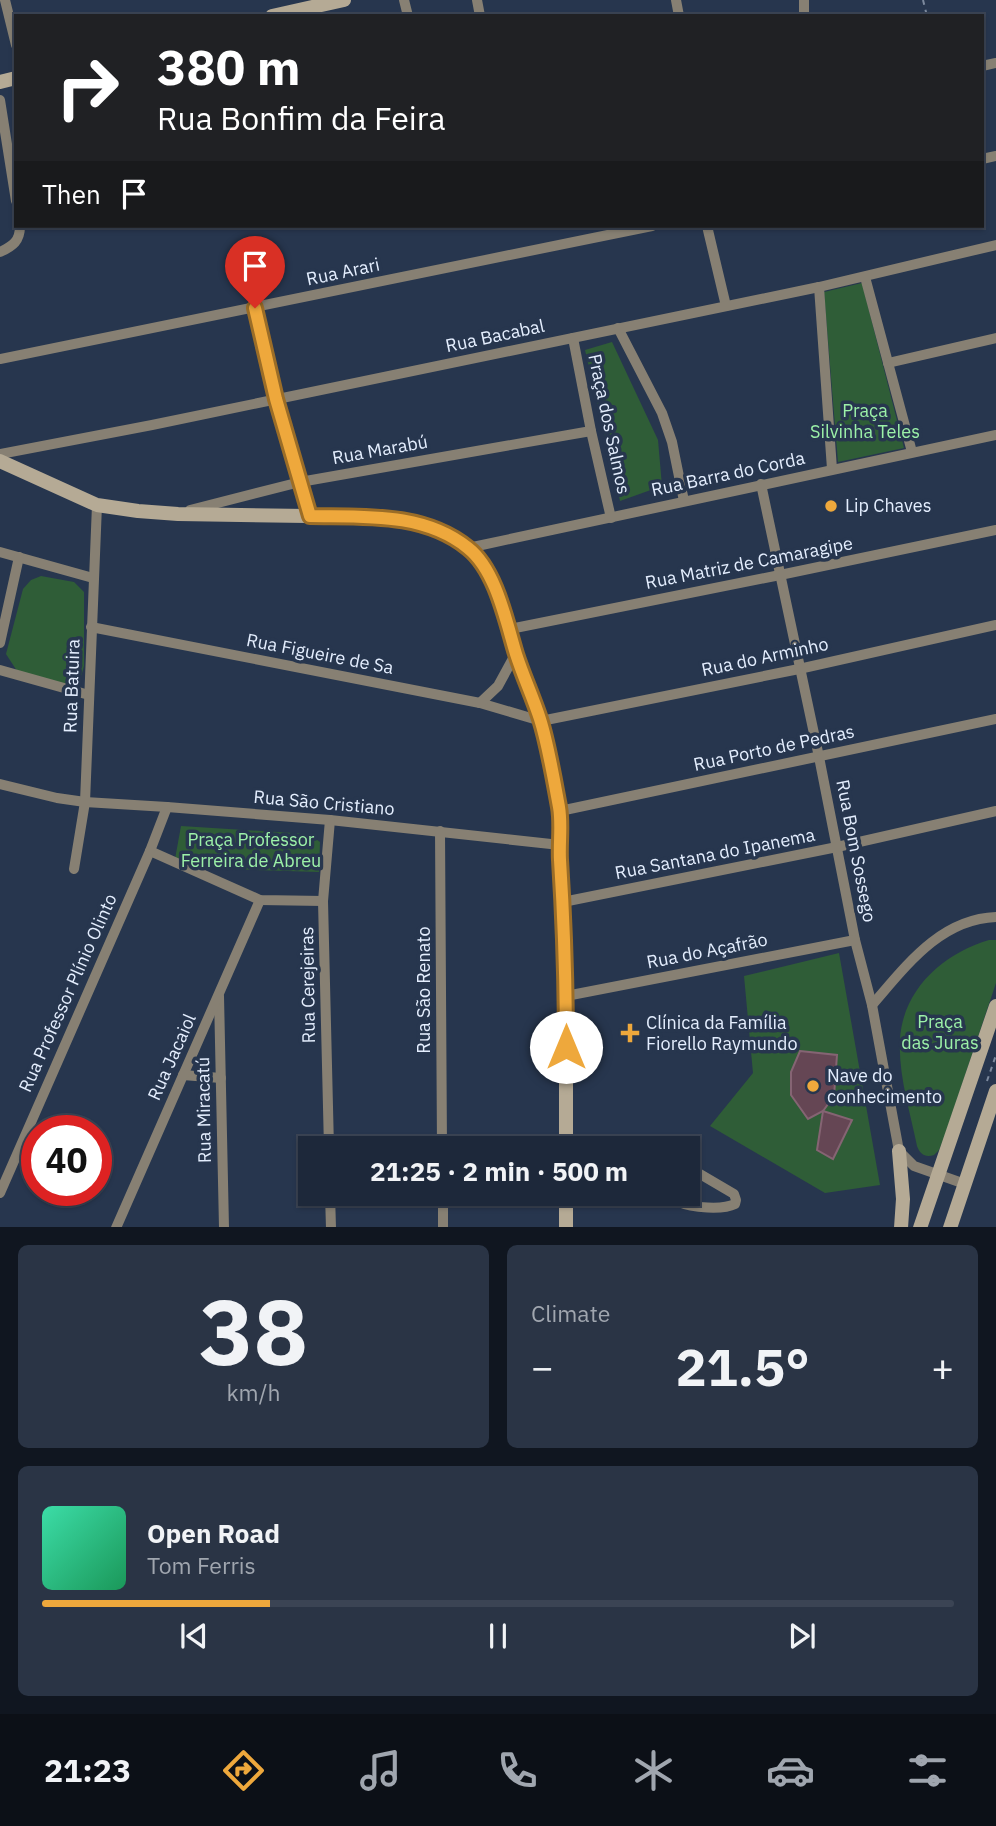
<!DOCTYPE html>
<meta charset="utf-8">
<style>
body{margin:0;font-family:"IBM Plex Sans",sans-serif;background:#2a3445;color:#f1f3f6;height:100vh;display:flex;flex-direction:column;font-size:26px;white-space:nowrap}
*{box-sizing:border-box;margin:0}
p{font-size:23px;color:#a0a6af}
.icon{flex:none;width:38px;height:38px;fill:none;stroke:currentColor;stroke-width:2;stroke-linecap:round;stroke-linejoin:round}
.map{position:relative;height:1227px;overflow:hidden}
.sheet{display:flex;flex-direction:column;gap:18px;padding:18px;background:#101620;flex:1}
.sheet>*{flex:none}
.top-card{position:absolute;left:14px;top:14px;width:970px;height:214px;border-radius:0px;box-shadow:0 2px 5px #0004,0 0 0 2px #3b4454;background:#202124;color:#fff;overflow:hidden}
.speed{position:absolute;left:21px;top:1115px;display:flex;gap:14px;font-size:35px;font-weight:700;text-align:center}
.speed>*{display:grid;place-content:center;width:91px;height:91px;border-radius:50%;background:#1d283a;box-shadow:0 2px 5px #0004,0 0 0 2px #3b4454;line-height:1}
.speed .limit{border:10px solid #d22;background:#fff;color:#111}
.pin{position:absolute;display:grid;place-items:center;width:60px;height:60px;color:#fff;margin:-72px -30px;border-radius:50% 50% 50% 0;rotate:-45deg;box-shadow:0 0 7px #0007}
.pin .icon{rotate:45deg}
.me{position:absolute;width:77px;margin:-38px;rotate:0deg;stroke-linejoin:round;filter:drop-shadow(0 0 5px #0008)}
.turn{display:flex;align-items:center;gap:24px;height:147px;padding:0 28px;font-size:32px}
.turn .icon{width:91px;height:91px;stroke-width:2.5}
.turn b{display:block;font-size:49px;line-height:60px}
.then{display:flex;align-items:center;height:66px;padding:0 28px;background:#0003;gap:14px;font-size:26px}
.big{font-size:52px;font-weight:800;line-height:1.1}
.sheet .widget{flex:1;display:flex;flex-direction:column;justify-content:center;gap:10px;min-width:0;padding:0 24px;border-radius:10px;background:#2a3445}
.sheet .dial{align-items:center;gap:0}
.dial b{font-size:91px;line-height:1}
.song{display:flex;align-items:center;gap:21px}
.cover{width:84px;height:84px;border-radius:10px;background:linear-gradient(135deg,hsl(160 70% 55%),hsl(150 70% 35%))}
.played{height:7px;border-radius:4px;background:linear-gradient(90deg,#eea83c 25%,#3b4454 25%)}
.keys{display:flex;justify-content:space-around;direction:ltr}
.heat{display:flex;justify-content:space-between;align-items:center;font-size:38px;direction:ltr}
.sheet .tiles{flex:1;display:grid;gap:18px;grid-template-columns:1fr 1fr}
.widget:last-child{grid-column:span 2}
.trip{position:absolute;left:298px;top:1136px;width:402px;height:70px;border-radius:0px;background:#1d283a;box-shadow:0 2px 5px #0004,0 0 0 2px #3b4454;font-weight:800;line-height:70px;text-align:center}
.menu{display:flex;height:112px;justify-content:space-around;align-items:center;background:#0c1017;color:#a0a6af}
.menu .icon{width:49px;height:49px}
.menu .selected{color:#eea83c}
.menu b{font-size:32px;color:#f1f3f6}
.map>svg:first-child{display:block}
.green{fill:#2f5d37}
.building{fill:#654654;stroke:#856473;stroke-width:2}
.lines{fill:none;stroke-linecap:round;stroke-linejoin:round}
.path{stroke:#7d8a9e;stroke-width:2;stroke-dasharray:5 5;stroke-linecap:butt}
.street{stroke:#878073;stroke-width:10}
.secondary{stroke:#b5aa95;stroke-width:14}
.route-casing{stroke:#9b6d27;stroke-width:18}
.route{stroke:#eea83c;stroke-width:12}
.poi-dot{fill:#eea83c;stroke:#27364e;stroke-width:2.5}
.labels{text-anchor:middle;stroke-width:7;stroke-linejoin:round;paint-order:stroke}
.street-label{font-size:18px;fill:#e4eefe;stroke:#27364e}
.park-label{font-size:18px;fill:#9cf1a8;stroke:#27364e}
.poi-label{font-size:18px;fill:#e4eefe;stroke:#27364e;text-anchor:start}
</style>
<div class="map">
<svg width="996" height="1228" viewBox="0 0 996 1228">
<rect width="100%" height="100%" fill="#27364e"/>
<g class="green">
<path d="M862,283L904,448L838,462L824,292Z"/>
<path d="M612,342L658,440L662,486L620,501L585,350Z"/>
<path d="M41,576L74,582L84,592V666L81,677L71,683L64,685L17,671L6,654L23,589L31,580Z"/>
<path d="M181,826L309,834L320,842L319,872L225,869L175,859Z"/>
<path d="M989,940H996V983L944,1138L939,1150L934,1155C925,1158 920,1154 917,1146C910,1111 898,1074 900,1039C903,989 944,953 989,940Z"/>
<path d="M839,953L880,1185L825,1193L710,1126L753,1073L744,976Z"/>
</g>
<g class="building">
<path d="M800,1051L837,1055L834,1096L823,1111L808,1119L791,1095V1072Z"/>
<path d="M823,1111L852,1120L833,1159L817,1150Z"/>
</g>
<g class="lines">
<g class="path">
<path d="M923,0L927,16"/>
<path d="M987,1081L996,1055"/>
</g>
<g class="street">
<path d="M5,0L16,45"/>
<path d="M404,0L408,16"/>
<path d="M477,0L480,16"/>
<path d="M676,0L679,16"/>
<path d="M804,16V0"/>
<path d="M982,66L996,63"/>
<path d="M0,100L16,201"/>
<path d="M982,159L996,156"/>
<path d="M707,226L726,306"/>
<path d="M0,252C13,246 20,241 20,226"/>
<path d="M865,277L912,452"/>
<path d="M819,287L832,469"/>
<path d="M255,308L276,399L310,516"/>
<path d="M618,328L662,413L672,442L684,501"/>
<path d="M573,338L591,431L611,518"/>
<path d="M0,359L652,226"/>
<path d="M888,363L996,338"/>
<path d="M0,454L152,425L819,287L996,245"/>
<path d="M761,484L819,757L855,940L872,1005L899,1151L914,1166L965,1184"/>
<path d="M190,510L300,482L591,431"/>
<path d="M468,548L996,435"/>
<path d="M0,552L93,578"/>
<path d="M91,627L480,703L541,721L799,669L996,625"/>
<path d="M510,629L780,575L996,530"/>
<path d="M0,643L19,557"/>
<path d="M0,670L89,695"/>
<path d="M480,703L498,686L516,653"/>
<path d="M0,784L57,798L85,802L167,807L330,820L560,845"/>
<path d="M560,811L996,719"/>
<path d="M440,831L442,1148"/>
<path d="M150,851L260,900L323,901"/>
<path d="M74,869L85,802L97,505"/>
<path d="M563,902L837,847L996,811"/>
<path d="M219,996L224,1228"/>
<path d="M566,996L855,940"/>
<path d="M872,1005C906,966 940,919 996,917"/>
<path d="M183,1075L221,1078"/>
<path d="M329,1148L323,901L330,820"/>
<path d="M610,1148H648"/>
<path d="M0,1193L150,851L167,807"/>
<path d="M330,1194L331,1228"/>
<path d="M443,1194V1228"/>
<path d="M675,1194L679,1202C692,1208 723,1210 735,1204L736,1200L734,1194L688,1167"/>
<path d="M116,1228L260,900"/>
</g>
<g class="secondary">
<path d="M272,16L344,0"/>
<path d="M0,82L16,78"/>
<path d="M0,461L97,505L138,511L178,514L379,517L403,519L426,526L449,536L468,548L480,561L497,591L516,653L541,721L560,811V845L566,988V1148"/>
<path d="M899,1151L903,1199L901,1228"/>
<path d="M566,1228V1194"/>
<path d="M920,1228L996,1006"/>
<path d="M950,1228L996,1091"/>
</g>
</g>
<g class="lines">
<defs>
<path id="route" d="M255,308L276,399L310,516C363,517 424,512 468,548C496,570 506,621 516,654C523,676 533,697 540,719C548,744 554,780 559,807C562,824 559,843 560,860C564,923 566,985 566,1047"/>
</defs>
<use href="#route" class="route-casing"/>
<use href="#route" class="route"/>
</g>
<g class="poi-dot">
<circle cx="831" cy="506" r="7"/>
<path d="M626.5 1022.5h7v7h7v7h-7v7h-7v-7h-7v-7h7z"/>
<circle cx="813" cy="1086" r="7"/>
</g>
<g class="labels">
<g class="street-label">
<text transform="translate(343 272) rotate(-12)" y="6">Rua Arari</text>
<text transform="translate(495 336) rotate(-12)" y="6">Rua Bacabal</text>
<text transform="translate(609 424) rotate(78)" y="6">Praça dos Salmos</text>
<text transform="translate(380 450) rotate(-10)" y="6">Rua Marabú</text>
<text transform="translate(728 474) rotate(-12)" y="6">Rua Barra do Corda</text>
<text transform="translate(749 563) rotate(-11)" y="6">Rua Matriz de Camaragipe</text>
<text transform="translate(320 654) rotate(11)" y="6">Rua Figueire de Sa</text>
<text transform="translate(765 657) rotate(-12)" y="6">Rua do Arminho</text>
<text transform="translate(72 686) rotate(-88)" y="6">Rua Batuira</text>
<text transform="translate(774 748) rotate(-12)" y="6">Rua Porto de Pedras</text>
<text transform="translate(324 803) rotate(5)" y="6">Rua São Cristiano</text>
<text transform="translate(856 851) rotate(79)" y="6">Rua Bom Sossego</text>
<text transform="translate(715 854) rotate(-11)" y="6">Rua Santana do Ipanema</text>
<text transform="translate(707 951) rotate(-11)" y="6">Rua do Açafrão</text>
<text transform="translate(308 985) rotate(-91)" y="6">Rua Cerejeiras</text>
<text transform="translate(424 990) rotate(-90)" y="6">Rua São Renato</text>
<text transform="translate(68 993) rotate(-66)" y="6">Rua Professor Plínio Olinto</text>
<text transform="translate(172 1057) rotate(-66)" y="6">Rua Jacaiol</text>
<text transform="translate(204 1110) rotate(-91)" y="6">Rua Miracatú</text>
</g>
<g class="park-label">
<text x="865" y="417">Praça<tspan x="865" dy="21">Silvinha Teles</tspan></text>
<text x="251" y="846">Praça Professor<tspan x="251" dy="21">Ferreira de Abreu</tspan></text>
<text x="940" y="1028">Praça<tspan x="940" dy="21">das Juras</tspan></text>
</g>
<g class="poi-label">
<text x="845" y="512">Lip Chaves</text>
<text x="646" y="1029">Clínica da Família<tspan x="646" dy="21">Fiorello Raymundo</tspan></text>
<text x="827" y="1082">Nave do<tspan x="827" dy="21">conhecimento</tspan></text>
</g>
</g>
</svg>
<div class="speed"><div class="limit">40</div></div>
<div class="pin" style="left:255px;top:308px;background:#d93025"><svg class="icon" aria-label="arrive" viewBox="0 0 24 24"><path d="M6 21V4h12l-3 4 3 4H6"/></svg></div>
<svg class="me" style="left:566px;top:1047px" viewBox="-20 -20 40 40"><circle r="19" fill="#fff"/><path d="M0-13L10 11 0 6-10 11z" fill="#eea83c"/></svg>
<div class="trip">21:25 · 2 min · 500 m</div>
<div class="top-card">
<div class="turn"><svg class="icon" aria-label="right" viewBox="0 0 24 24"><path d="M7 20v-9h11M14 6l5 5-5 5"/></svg><div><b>380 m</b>Rua Bonfim da Feira</div></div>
<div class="then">Then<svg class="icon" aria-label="arrive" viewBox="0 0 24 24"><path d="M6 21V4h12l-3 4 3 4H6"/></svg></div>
</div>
</div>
<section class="sheet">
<div class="tiles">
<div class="widget dial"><b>38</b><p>km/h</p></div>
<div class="widget"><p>Climate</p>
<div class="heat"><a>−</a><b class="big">21.5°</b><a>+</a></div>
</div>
<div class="widget">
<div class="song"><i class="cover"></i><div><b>Open Road</b><p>Tom Ferris</p></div></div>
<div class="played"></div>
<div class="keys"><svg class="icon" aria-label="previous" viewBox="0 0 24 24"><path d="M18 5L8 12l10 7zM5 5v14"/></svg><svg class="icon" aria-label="pause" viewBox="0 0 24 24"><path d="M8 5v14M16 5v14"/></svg><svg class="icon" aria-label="next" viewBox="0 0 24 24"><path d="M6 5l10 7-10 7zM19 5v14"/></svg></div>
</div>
</div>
</section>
<nav class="menu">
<b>21:23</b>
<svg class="icon selected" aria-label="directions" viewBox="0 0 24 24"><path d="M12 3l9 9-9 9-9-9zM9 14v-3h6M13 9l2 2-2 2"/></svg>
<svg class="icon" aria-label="music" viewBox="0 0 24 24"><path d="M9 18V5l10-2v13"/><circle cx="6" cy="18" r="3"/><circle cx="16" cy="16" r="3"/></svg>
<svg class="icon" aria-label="phone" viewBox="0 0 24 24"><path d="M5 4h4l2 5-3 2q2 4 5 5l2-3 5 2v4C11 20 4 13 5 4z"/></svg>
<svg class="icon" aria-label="climate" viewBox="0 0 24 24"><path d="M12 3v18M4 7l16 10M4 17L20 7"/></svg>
<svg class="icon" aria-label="car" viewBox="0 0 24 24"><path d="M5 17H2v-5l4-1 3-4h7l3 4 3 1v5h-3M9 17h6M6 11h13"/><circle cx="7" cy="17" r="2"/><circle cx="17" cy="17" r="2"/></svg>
<svg class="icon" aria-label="filters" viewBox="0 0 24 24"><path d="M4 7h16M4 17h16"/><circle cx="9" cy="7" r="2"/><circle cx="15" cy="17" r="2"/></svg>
</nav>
